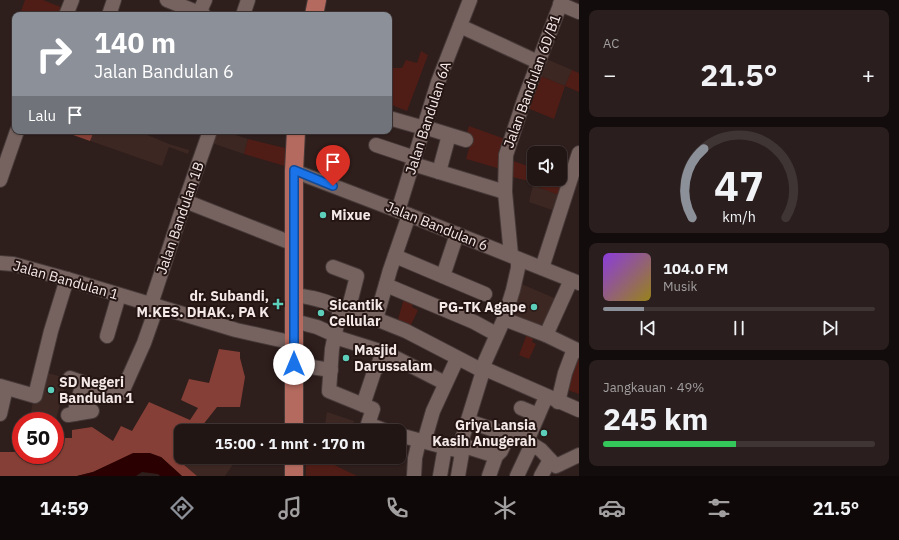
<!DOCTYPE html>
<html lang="id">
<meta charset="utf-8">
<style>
body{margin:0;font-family:"IBM Plex Sans",sans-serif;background:#2a1f1e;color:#f1f3f6;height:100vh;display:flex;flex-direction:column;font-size:15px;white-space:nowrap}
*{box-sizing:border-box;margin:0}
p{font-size:13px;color:#a29fa0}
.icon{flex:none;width:22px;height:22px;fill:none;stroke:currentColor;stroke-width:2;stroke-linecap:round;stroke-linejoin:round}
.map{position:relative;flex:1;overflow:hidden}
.details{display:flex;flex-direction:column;gap:10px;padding:10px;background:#130c0c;width:320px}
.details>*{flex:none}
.banner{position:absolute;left:12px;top:12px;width:380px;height:122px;border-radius:8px;box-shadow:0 1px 3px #0004,0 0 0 1px #3f3534;background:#8c9099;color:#fff;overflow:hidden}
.fabs{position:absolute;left:527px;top:146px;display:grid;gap:8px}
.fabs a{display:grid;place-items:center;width:40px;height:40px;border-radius:8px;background:#221615;box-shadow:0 1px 3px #0004,0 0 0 1px #3f3534;font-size:20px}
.speed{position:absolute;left:12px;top:412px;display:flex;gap:8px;font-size:20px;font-weight:700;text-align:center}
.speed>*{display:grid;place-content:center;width:52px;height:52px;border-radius:50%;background:#221615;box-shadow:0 1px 3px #0004,0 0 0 1px #3f3534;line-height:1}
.speed .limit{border:6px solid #d22;background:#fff;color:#111}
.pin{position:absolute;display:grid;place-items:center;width:34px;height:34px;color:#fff;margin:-41px -17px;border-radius:50% 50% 50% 0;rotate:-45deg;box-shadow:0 0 4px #0007}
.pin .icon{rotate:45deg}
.me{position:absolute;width:44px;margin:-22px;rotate:0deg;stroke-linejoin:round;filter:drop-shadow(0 0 3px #0008)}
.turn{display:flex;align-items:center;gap:14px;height:84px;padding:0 16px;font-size:18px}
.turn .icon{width:52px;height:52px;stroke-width:2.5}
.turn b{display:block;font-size:28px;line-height:34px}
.then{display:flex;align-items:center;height:38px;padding:0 16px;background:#0003;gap:8px;font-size:15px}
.big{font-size:30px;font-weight:700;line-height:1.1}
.details .widget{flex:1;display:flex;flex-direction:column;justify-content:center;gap:6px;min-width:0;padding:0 14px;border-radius:8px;background:#2a1f1e}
.details .dial{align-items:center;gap:0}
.dial svg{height:104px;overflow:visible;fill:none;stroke:#3f3534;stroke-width:7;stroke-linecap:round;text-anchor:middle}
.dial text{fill:#f1f3f6;stroke:none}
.song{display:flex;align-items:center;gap:12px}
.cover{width:48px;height:48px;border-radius:6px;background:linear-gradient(135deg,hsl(270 70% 55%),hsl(50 70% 35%))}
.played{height:4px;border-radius:2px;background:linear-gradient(90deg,#8c9099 15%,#3f3534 15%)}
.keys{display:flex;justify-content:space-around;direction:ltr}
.heat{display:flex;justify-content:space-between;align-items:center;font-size:22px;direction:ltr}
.charge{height:6px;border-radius:3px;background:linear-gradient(90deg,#34c759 49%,#3f3534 0)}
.trip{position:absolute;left:174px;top:424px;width:232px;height:40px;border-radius:8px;background:#221615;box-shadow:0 1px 3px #0004,0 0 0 1px #3f3534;font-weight:700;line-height:40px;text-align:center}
.menu{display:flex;height:64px;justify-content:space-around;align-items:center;background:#0e0908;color:#a29fa0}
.menu .icon{width:28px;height:28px}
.menu .current{color:#8c9099}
.menu b{font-size:18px;color:#f1f3f6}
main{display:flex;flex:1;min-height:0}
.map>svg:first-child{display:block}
.built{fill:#3d2723}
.green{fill:#4f1d16}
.forest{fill:#863f36}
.water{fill:#2a0000}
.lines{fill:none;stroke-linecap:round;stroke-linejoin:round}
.minor-casing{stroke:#463a38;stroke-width:16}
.major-casing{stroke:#463a38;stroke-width:20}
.minor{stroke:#766360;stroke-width:14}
.major{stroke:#b46a5f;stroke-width:18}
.route-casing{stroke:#114b97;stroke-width:10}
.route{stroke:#1a73e8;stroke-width:7}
.poi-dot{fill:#5dceb9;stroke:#241513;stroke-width:1.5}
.labels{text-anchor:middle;stroke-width:4;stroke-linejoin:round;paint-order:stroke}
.street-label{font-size:14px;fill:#f4e9e7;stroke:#241513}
.poi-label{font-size:14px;font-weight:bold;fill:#f4e9e7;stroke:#241513;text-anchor:start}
</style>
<main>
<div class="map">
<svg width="579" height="476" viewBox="0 0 579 476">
<rect width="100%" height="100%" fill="#2e1e1c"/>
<g class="built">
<path d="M544,58L572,70L565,86L538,75Z"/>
<path d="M62,131H140V132L169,144L189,150L188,154L169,147L162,166Z"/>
<path d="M212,131H223L248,139L244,154L209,142Z"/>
<path d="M533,185L559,195L555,211L529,202Z"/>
<path d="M519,283L559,300L544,333L509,318Z"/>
<path d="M43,372L67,378L55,423V421H29L33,402Z"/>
<path d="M327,412L354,421L351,431H324Z"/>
<path d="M189,457H227L234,463L225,476H197L183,464Z"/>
</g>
<g class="green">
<path d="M25,0H43L66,9L64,15H16L17,14H20Z"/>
<path d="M421,51L428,55L407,111L389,104V68H402L406,60L417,63Z"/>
<path d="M572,70L579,73V92L565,86L554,119L525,107L538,75L565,86Z"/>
<path d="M469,126L505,139L501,169L466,159L470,145L464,142Z"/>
<path d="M248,139L285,148V166L244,154Z"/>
<path d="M510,160L534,168V179H560V177L564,178L559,195L533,185V182L508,176Z"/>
<path d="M405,295L415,300L412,307L418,310L409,329L397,323Z"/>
<path d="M528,331L535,334L532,342L536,344L529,359L519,355Z"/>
<path d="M579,354V394L565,389Z"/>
<path d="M306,457H318L357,476H306Z"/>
</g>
<g class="forest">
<path d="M62,131H94L90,141Z"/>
<path d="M219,349L240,352V358L245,377L240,407H217L198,431H181V457H189L183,464L197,476H182L161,457L113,463L93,472L77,476H0V452H17L19,444L21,445V455H55V438H72V430L92,427L113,441L121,426L132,431L149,402L190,420L198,408L181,400L189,379L209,383Z"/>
</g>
<path class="water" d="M133,453H150L161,457L182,476H160L158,474L142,472L136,476H77L93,472Z"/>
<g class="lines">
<defs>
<g id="minor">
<path d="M167,0L204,15"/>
<path d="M560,4L579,12"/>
<path d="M199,13L205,0"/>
<path d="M66,15L72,0"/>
<path d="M109,15L114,0"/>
<path d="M243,15L248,0"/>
<path d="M460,26L538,62"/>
<path d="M389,118L424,128"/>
<path d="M424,127L466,140"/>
<path d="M376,145L415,158"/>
<path d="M413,164L505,192"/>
<path d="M294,171L409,215L579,283"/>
<path d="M439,172L449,135"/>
<path d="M0,180L17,131"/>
<path d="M185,201L294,244"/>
<path d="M398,211L438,82L470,0"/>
<path d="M511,255L505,192L506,155L524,100L562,0"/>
<path d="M395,256L485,294"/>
<path d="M0,263L13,264L67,279L236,330L294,343"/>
<path d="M333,267L357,276L348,311"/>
<path d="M542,268L579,153"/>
<path d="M443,276L457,234"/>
<path d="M386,285L474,322L496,334"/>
<path d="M294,295C309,297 328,300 340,309L376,319L406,331L483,371"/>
<path d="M151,304L180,216L210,131"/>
<path d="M340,309L332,349L329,391L373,409L368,424L386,431"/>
<path d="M376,319L390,270L409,215"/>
<path d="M504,319L546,335L579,351"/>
<path d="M294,321L317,327L335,335"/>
<path d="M546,335L571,280"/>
<path d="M107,336L119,295"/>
<path d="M335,337L386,353L445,383"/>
<path d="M311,367L331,370"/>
<path d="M483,368L579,410"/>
<path d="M70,378L116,394H120L123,390L144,343L157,306"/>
<path d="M0,386L35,396L51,331L67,279"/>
<path d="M558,402L565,373L574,349"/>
<path d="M363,405L375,369L377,368L383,352"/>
<path d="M521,408L538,415"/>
<path d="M0,414L6,388"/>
<path d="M74,414L83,383"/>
<path d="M68,415L92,411"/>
<path d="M468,421L527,441L541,450L556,466L579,455"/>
<path d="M399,435L456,450L459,449L483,371V366L504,319L513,290L518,268V259"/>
<path d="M527,441L546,397"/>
<path d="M424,442L433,411L457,359"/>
<path d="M461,445L496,456"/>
<path d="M414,476L415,458L419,441"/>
<path d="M440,476L445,447"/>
<path d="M458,476L462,453L459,449"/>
<path d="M489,476L496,456L501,451L509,434"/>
<path d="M517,476L532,444"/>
<path d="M541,476L550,460"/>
</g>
<g id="major">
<path d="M314,15L317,0"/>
<path d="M294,431V171L296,131"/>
<path d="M294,457V476"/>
</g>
</defs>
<use href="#minor" class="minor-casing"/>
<use href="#major" class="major-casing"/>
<use href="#minor" class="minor"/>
<use href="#major" class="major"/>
</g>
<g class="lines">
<defs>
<path id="route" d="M294,364V170L333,186"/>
</defs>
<use href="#route" class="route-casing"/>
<use href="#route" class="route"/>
</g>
<g class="poi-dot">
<circle cx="323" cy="215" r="4"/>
<path d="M276 298h4v4h4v4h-4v4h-4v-4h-4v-4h4z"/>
<circle cx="534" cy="307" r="4"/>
<circle cx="321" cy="313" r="4"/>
<circle cx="346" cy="358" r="4"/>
<circle cx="51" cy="390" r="4"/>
<circle cx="544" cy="433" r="4"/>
</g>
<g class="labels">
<g class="street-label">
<text transform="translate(532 81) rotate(-70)" y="5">Jalan Bandulan 6D/B1</text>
<text transform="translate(428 118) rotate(-72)" y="5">Jalan Bandulan 6A</text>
<text transform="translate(180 218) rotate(-71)" y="5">Jalan Bandulan 1B</text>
<text transform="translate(437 226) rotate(22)" y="5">Jalan Bandulan 6</text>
<text transform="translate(66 280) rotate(16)" y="5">Jalan Bandulan 1</text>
</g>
<g class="poi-label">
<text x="331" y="220">Mixue</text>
<text x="269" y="301" text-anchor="end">dr. Subandi,<tspan x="269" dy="16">M.KES. DHAK., PA K</tspan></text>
<text x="329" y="310">Sicantik<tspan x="329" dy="16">Cellular</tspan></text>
<text x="526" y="312" text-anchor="end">PG-TK Agape</text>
<text x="354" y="355">Masjid<tspan x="354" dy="16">Darussalam</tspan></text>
<text x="59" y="387">SD Negeri<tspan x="59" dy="16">Bandulan 1</tspan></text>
<text x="536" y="430" text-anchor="end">Griya Lansia<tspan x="536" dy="16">Kasih Anugerah</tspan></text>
</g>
</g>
</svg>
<div class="fabs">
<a><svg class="icon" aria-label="sound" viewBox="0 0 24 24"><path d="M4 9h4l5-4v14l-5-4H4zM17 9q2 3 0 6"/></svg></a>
</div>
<div class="speed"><div class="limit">50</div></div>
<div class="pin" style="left:333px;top:186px;background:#d93025"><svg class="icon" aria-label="arrive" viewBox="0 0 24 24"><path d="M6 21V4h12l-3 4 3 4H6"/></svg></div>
<svg class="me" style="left:294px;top:364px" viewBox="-20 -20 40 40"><circle r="19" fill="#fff"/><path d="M0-13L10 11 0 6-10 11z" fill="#1a73e8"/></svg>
<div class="trip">15:00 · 1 mnt · 170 m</div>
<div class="banner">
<div class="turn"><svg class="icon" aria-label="right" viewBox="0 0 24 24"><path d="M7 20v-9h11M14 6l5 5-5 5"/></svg><div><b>140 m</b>Jalan Bandulan 6</div></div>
<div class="then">Lalu<svg class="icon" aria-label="arrive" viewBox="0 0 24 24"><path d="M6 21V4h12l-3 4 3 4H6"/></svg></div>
</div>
</div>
<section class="details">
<div class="widget"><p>AC</p>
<div class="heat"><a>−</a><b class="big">21.5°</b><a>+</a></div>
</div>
<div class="widget dial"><svg viewBox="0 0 100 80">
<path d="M14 69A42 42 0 1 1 86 69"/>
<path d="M14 69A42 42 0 0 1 23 16" stroke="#8c9099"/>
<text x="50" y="56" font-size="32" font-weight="700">47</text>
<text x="50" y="72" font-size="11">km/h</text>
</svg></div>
<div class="widget">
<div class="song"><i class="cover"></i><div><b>104.0 FM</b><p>Musik</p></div></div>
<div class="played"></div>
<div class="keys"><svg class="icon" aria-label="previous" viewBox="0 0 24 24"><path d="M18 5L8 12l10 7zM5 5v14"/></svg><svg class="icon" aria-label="pause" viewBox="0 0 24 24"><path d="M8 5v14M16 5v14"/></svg><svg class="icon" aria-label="next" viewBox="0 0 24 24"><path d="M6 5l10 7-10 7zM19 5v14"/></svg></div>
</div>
<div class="widget"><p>Jangkauan · 49%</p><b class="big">245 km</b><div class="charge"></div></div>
</section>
</main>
<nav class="menu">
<b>14:59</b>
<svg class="icon current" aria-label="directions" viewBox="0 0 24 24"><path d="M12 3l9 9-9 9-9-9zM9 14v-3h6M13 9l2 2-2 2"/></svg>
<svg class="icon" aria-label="music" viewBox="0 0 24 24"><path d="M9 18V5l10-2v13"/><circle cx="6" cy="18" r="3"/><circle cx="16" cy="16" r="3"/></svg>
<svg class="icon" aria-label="phone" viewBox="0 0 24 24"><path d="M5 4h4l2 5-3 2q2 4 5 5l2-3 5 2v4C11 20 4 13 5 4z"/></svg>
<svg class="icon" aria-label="climate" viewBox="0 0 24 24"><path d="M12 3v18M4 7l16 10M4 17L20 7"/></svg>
<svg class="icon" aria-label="car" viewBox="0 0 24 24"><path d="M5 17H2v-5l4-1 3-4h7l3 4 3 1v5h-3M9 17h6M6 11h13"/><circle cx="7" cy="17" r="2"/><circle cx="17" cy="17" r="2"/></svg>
<svg class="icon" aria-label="filters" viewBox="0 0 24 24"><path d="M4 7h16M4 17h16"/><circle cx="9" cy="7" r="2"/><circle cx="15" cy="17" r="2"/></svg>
<b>21.5°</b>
</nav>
